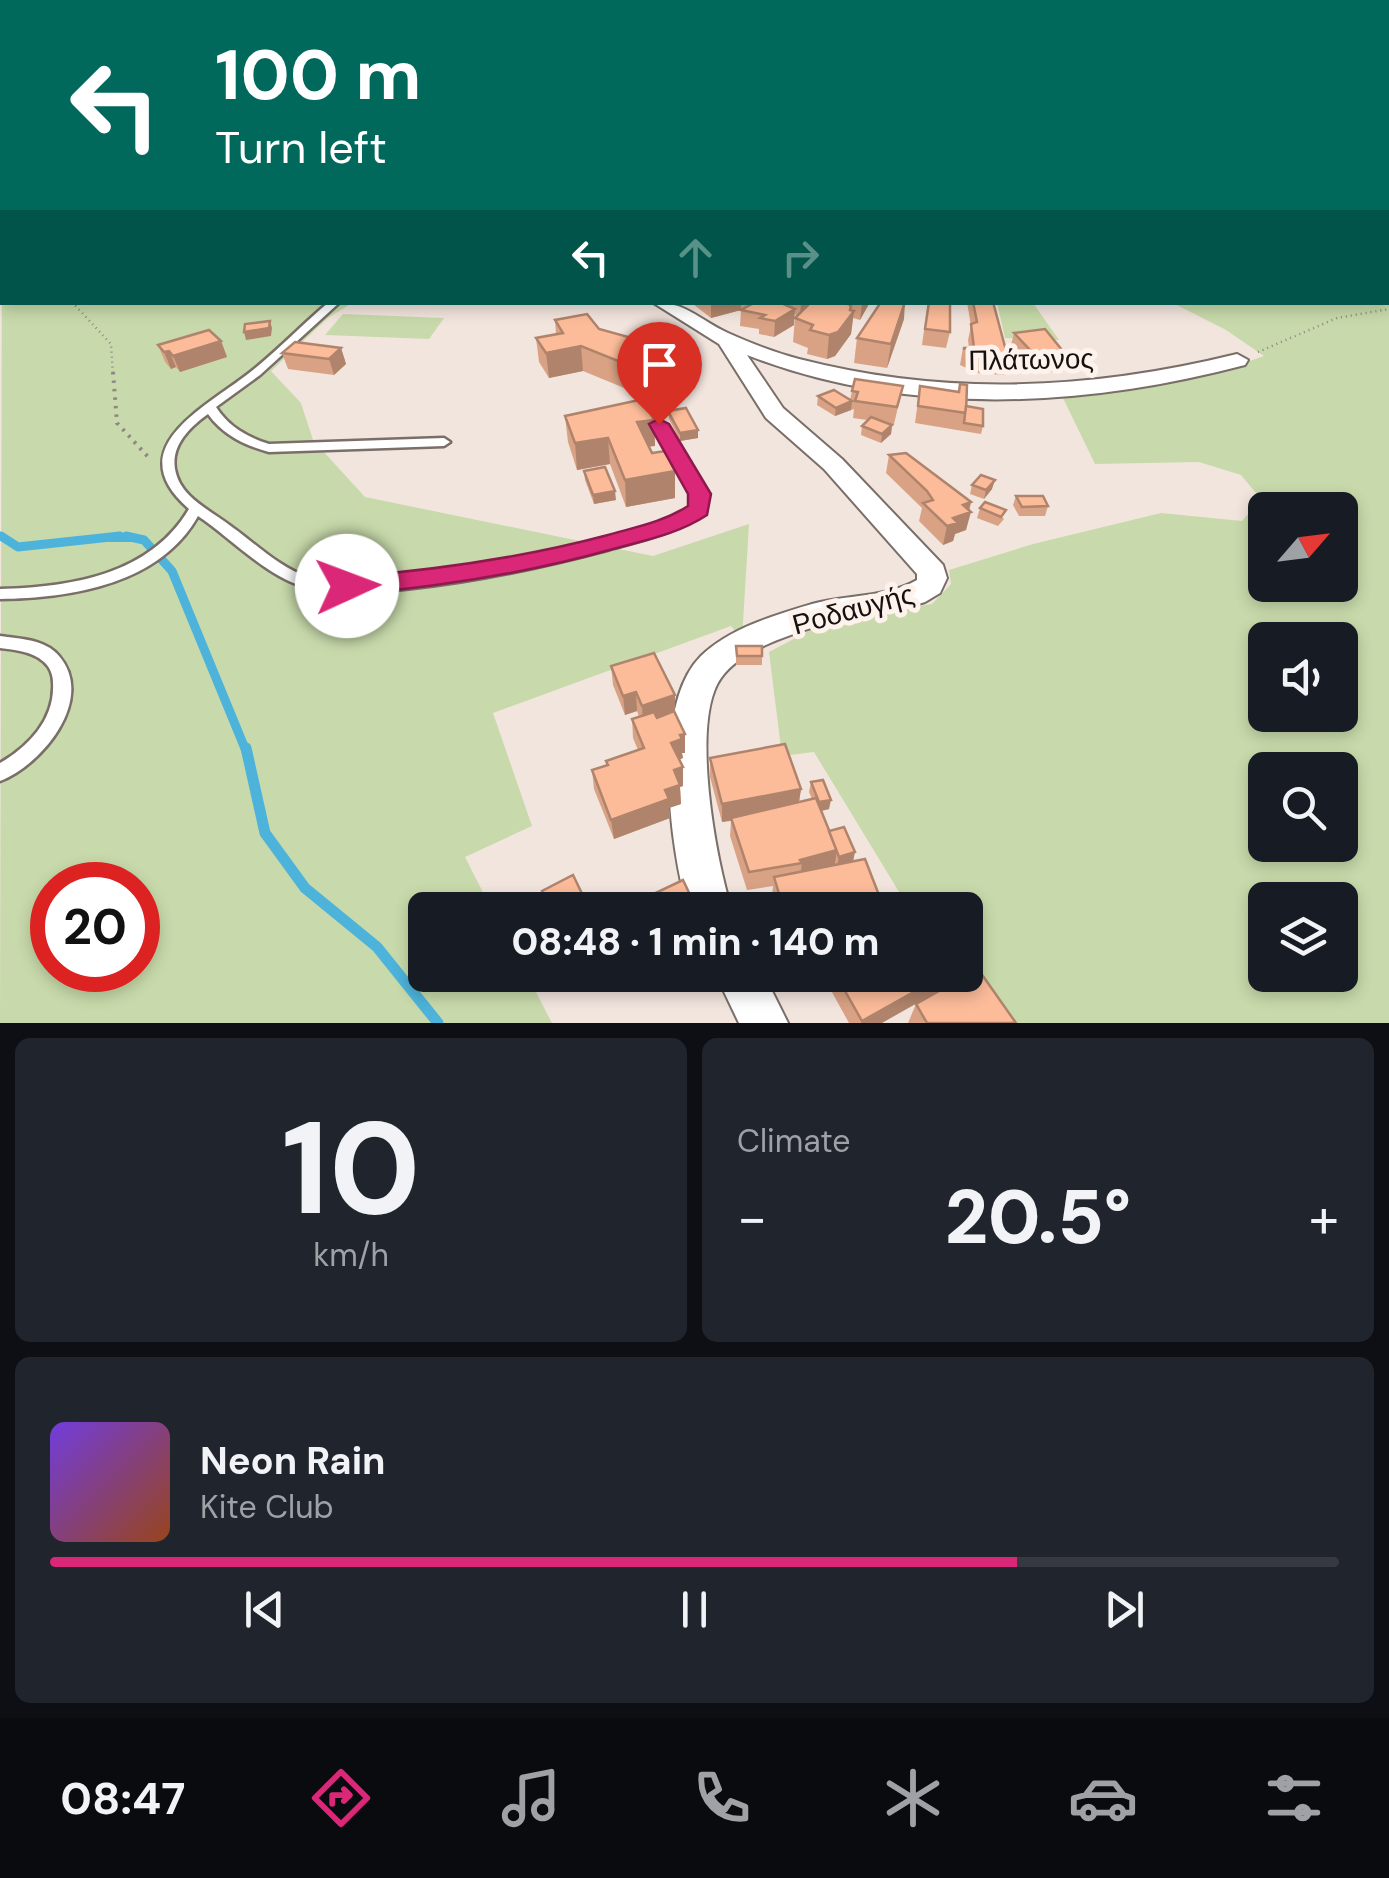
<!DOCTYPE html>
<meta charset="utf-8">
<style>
body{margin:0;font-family:"DM Sans",sans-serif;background:#20242c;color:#f1f3f6;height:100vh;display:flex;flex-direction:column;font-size:38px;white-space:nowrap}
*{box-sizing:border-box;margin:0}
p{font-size:32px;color:#9ea1a6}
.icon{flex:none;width:55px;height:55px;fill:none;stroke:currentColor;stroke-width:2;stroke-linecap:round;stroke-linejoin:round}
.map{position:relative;height:1023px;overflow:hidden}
.side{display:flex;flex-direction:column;gap:15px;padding:15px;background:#0d0f14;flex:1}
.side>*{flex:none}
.top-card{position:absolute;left:0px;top:0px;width:1390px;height:305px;box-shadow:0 5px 15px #0003;background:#00695c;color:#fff;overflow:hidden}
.needle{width:65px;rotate:62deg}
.fabs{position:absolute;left:1248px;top:492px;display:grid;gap:20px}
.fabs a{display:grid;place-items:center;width:110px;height:110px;border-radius:15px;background:#171b24;box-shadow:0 5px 15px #0003;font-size:50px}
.speed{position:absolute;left:30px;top:862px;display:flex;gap:20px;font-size:50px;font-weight:700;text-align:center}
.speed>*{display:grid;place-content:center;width:130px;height:130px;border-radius:50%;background:#171b24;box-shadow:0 5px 15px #0003;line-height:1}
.speed .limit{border:15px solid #d22;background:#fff;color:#111}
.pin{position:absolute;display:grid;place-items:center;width:85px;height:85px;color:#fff;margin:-102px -42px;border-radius:50% 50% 50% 0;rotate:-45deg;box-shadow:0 0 10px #0007}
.pin .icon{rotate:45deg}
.me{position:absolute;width:110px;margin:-55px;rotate:88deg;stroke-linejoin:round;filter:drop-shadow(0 0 8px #0008)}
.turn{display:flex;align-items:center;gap:35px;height:210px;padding:0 50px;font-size:45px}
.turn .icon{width:130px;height:130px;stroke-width:2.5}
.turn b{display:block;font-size:70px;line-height:85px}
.lanes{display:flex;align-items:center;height:95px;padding:0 50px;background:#0003;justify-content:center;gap:50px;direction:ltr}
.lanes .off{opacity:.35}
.big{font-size:75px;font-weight:800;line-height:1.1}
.side .widget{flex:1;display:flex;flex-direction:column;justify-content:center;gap:15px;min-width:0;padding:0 35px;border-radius:15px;background:#20242c}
.side .dial{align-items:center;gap:0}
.dial b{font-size:130px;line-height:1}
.song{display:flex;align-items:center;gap:30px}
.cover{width:120px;height:120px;border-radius:15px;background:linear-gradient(135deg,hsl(260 70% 55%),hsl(20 70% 35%))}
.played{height:10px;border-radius:5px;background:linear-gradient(90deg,#db2777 75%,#363941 75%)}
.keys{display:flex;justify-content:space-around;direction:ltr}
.heat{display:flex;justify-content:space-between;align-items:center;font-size:55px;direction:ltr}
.side .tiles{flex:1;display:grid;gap:15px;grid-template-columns:1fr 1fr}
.widget:last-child{grid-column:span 2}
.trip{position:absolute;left:408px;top:892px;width:575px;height:100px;border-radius:15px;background:#171b24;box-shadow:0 5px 15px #0003;font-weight:800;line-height:100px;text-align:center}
.tabs{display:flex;height:160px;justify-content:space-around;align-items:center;background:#090b0e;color:#9ea1a6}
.tabs .icon{width:70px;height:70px}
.tabs .on{color:#db2777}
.tabs b{font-size:45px;color:#f1f3f6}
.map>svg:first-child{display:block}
.green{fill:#c8daab;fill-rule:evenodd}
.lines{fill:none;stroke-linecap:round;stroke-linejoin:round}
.stream-far2{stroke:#4db3da;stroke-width:6}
.stream-far1{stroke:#4db3da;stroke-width:9}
.stream{stroke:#4db3da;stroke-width:11}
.lane-casing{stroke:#7a6e68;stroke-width:5}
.street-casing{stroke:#7a6e68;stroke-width:4}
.path-far1{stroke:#908782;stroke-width:2.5;stroke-dasharray:1 4;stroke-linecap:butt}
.path{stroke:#908782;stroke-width:4;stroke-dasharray:2.5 6;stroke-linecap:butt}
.lane{fill:#fff;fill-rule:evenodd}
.street{fill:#fff;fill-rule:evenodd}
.wall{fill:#d9a284}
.shaded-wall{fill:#b0846c}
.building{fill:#fcbc9a;stroke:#b0846c;stroke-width:2.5}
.route{fill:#db2777;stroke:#8e194d;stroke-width:2.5}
.labels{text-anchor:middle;stroke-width:10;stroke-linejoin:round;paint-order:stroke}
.street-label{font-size:28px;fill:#16110f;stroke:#fef2ed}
</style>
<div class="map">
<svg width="1389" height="1023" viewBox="0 0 1389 1023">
<rect width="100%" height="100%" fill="#f2e5de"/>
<g class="green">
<path d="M1389,148V1023H1000L961,975H965V910H910L814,752L782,756L769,652L828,621L932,604L951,584L949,570L1033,544L1161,513L1242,521L1261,499L1241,475L1199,462L1095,464L1062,396C1130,395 1200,379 1264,356L1226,330L1173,303L1388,302ZM1265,510H1340V585H1265ZM1265,640H1340V715H1265ZM1265,770H1340V845H1265ZM1265,900H1340V975H1265Z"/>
<path d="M2,232V302L352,303L328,318L271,371L301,403L313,440L365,497L653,556L749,524L742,639L731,626L493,713L532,826L465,857L492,910H425V975H527L552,1023H0ZM52,885H138V970H52Z"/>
<path d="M997,303H1033L1059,340L1005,338Z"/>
<path d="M343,314L444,318L429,339L325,335Z"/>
</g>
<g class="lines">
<g class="stream-far2">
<path d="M0,536L5,539"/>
<path d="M95,539H139"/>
</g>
<g class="stream-far1">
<path d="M1,536L18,547L120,536"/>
<path d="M126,536L144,540L172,571L246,751"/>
</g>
<path class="stream" d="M246,748L265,833L305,888L377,947L438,1023"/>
<defs>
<g id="lane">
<path d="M329,302H340L260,375L216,407C229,427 247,437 269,444L444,438L450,442L444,446L269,452C244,445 223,435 208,414C190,427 171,445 175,469C177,480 182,488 189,495C202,508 218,516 232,527C256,544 280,568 308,577C320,580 334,582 346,582C451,582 597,554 692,508L693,494L653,424L659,420L665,424L707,494L706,510C681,532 639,541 607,550C543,567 479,581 413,588C378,592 341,596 306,587C268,578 231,538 198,516C160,584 72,598 0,599V589C71,587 150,575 189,509C117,447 209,406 253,370C279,349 303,324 329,302Z"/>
<path d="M0,636C20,639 45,639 59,656C96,699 42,765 0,781V763C29,746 55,719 53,683C53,675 50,667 44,662C32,651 15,650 0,648Z"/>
</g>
<g id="street">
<path d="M2,220V231L0,232V221Z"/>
<path d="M652,302C686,302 698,319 728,333C750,343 776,353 799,359C946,397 1091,390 1237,354L1248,360L1245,365C1082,408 906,417 747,355L783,408L842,459L943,565L947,578L940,593L925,602C889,614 850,615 814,627C784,637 740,651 721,678C690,721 716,862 732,910H688C670,848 651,706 701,656C730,628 775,615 812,604C845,595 888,597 917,580V574L824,469L766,418L719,344Z"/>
<path d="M716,975H764L788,1023H739Z"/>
</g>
</defs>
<use href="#lane" class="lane-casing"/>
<use href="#street" class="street-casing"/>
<g class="path-far1">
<path d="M72,302L111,344L113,375"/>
<path d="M1258,352L1337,318L1389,309"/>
</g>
<path class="path" d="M113,372L117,423L150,459"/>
<use href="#lane" class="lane"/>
<use href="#street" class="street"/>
</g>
<g class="wall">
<path d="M693,302H870L860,320L853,318L851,334L835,356L827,359L807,354L808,348L793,342L795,318L798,316L794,314V325L774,337L759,334V329L740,326L741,310L711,318L693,304Z"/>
<path d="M928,302L950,332L946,348L922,345Z"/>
<path d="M967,302H993L1008,358L1004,375L978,373L960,365L963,348H969L968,340L971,326Z"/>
<path d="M904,319L887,368L854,363L857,338Z"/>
<path d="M555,320L632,338V344L656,353L657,377L634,392L583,371L549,378L539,362L536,338L556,334Z"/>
<path d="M1014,333L1066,355L1061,371L1037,373L1027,368L1010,349Z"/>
<path d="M221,341L227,357L180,372L176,367L171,369L165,362L158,345Z"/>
<path d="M341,348L346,364L334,375L288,369L282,353Z"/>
<path d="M960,384L966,406L983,426L981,434L915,423L920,386L958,391Z"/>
<path d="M903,386L894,424H889L892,425L891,434L881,443L861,435L862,426L867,420L853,418L854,409L835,416L817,405L818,396L850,400L852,391Z"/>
<path d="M668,411L698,438L680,441L669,419Z"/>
<path d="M565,416L654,420L655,446H649L675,498L626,507L610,464L577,470L568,442Z"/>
<path d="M889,455L971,502L966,530L955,534L953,541L943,545L919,521L922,508L886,473Z"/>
<path d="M584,471L616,500L594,504L585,480Z"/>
<path d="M972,485L992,489L984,499L970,494Z"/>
<path d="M1016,496L1048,506L1045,516H1019L1013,505Z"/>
<path d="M985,502L1004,519L998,526L977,518L980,508Z"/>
<path d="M736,646L762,656V665H736Z"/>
<path d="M611,666L675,695V714L685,753H682L683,758L679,760L683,786L680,787L681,804L669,808L670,818L614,839L594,789L592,770L607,765L606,761L638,750L633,738L632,719L639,717L637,711L625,715L613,685Z"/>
<path d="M710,758L801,789L799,802L812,799L809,792L811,782L829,809L821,811L829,831L853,862L884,908V910H776L772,896L773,886L747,890L730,836L731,821L722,822L710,777Z"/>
<path d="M830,975H948L882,1023H849L828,985Z"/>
<path d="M916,1004L1016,1023H908Z"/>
</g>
<g class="shaded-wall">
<path d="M711,302H758L741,303V310L711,318Z"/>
<path d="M801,302H820L800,317Z"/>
<path d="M863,302H870L860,320L862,304Z"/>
<path d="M905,302L904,319L887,368L891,344Z"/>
<path d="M795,309L794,325L774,337L775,321Z"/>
<path d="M854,311L851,334L835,356L827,359L829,335Z"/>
<path d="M270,321L272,328L271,336L246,340L244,332Z"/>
<path d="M221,341L227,357L180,372L173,356Z"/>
<path d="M581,346L583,371L549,378L546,353Z"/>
<path d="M341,348L346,364L334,375L329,359Z"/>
<path d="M169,351L176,367L171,369L164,352Z"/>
<path d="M656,353L657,377L634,392L633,367Z"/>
<path d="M852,401L851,410L835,416L836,408Z"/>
<path d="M654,420L655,446L639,448L637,422Z"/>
<path d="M892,425L891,434L881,443L882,434Z"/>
<path d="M698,430V438L680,441V433Z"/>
<path d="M608,438L610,464L577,470L575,443Z"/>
<path d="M675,471V498L626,507L625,480Z"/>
<path d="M995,480L992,489L984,499L986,490Z"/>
<path d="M615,491L616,500L594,504L593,495Z"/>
<path d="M971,502L968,513L971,512L966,530L955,534L953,541L943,545L947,526L963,505Z"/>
<path d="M636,692L637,711L625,715L623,696Z"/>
<path d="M675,695V714L643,725L642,706Z"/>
<path d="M685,734V753H682L683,758L672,762L671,743L680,735Z"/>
<path d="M683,767V786L680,787L681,804L669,808L670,818L614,839L611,820L665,790L674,770Z"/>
<path d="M801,789L798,808L722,822V804Z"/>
<path d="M831,800L829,809L817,812L819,802Z"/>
<path d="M837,850L834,869L800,878L802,863L800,860Z"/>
<path d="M855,852L853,862L837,866L839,857Z"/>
<path d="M694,903V910H678Z"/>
<path d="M944,975H948L942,989L882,1023H861L862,1021Z"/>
</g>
<g class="building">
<path d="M742,302H779L795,309L775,321L760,318L765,315L741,310L750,305Z"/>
<path d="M811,302H842L851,305L850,310L854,311L838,332L829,335L810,330L813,325L795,318Z"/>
<path d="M881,302H905L891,344L857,338Z"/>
<path d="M929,302H950V332L925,329Z"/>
<path d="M973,302H993L1008,358L982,356L963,348H974L971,324L977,322Z"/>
<path d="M587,314L599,329L632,338L627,342L656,353L633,367L581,346L546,353L536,338L563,333L555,320Z"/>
<path d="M270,321L269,328L244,332L245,324Z"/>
<path d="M1045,329L1066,355L1042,357L1032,352L1014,333Z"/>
<path d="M209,330L221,341L173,356L169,351L164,352L158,345Z"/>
<path d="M295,342L341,348L329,359L282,353Z"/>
<path d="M855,379L903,386L897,407L855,401L858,392L852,391Z"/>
<path d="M960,384L967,385L966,413L918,406L920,386L959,392Z"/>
<path d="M834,390L852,401L836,408L818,396Z"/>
<path d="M644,399L654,420L637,422L652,453L665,451L675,471L625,480L608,438L575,443L565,416Z"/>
<path d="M966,406L983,409V426L964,423Z"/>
<path d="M686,408L698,430L680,433L668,411Z"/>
<path d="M871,417L892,425L882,434L862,426Z"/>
<path d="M906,453L971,502L963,505L971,512L953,518L958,523L947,526L923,503L933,500L927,491L889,455Z"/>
<path d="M605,467L615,491L593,495L584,471Z"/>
<path d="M981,475L995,480L986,490L972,485Z"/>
<path d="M1016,496H1043L1048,506L1022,507Z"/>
<path d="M985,502L1006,510L1001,517L980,508Z"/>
<path d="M736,646H762V656H737Z"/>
<path d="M654,653L675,695L642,706L636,692L623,696L611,666Z"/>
<path d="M674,711L685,734L680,735L682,739L671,743L683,767L674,770L680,785L665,790L669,799L611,820L592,770L608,765L606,761L644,748L632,719L654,712L657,718Z"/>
<path d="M785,744L801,789L722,804L710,758Z"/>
<path d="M823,780L831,800L819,802L811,782Z"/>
<path d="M816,798L837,850L800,860L802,863L749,872L731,818Z"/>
<path d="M844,827L855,852L839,857L829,831Z"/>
<path d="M865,859L884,908L876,910H784L774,877Z"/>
<path d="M573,875L588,906L581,910H551L542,891Z"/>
<path d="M683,880L694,903L678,910H656L649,896Z"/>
<path d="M978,969L1016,1023H927L916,1004Z"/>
<path d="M836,975H944L862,1021Z"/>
</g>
<linearGradient id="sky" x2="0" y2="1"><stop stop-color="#6ab4e2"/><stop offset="0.51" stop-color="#f9f3f0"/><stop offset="1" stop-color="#f9f3f0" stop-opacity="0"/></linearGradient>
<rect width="1389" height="292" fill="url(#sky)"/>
<path class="route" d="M659,419L669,424L711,494L707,515C678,534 646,540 613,549C525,574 438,587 347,595L334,586L347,577C436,570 522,558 608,535C636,527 663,522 688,506V494L649,424Z"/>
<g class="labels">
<g class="street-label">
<text transform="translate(1031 359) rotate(-1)" y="10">Πλάτωνος</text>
<text transform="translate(853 609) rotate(-15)" y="10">Ροδαυγής</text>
</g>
</g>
</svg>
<div class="fabs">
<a><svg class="needle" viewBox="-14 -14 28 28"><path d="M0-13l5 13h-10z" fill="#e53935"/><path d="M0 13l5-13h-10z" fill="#9ea1a6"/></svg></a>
<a><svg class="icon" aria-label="sound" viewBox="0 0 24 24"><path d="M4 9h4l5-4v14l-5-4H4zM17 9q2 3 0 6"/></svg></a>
<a><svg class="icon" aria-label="search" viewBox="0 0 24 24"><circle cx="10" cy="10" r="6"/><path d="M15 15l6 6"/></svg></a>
<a><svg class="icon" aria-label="layers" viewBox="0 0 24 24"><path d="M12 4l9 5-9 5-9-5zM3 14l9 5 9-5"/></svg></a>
</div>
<div class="speed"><div class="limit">20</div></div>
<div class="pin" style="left:659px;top:424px;background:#d93025"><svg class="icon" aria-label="arrive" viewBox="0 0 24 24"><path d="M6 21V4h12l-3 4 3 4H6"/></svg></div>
<svg class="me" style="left:347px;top:586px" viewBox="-20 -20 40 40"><circle r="19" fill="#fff"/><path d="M0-13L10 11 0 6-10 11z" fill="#db2777"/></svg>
<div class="trip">08:48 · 1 min · 140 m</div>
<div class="top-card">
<div class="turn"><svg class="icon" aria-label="left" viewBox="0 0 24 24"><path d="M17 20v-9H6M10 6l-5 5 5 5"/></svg><div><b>100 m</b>Turn left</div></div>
<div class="lanes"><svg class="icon" aria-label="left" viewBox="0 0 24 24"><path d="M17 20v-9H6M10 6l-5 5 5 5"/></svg><svg class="icon off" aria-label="ahead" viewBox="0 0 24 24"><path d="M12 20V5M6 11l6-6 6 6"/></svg><svg class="icon off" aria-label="right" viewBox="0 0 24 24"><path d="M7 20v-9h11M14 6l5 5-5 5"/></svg></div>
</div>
</div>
<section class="side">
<div class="tiles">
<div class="widget dial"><b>10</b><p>km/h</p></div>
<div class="widget"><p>Climate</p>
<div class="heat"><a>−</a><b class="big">20.5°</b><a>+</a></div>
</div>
<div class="widget">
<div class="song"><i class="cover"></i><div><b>Neon Rain</b><p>Kite Club</p></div></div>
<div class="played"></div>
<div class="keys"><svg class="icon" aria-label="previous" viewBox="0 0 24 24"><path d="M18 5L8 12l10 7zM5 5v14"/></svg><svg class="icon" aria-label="pause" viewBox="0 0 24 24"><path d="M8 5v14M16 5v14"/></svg><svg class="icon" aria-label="next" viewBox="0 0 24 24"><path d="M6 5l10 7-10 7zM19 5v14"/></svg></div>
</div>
</div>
</section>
<nav class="tabs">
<b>08:47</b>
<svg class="icon on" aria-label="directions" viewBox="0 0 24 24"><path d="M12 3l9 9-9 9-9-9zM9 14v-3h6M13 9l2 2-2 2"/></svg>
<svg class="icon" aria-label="music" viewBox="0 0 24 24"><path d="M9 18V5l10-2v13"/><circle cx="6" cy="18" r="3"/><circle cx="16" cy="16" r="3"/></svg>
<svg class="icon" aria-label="phone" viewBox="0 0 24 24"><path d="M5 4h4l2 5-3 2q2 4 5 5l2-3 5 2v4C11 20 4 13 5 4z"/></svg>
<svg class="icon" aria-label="climate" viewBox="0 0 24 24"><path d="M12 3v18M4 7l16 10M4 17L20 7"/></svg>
<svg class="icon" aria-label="car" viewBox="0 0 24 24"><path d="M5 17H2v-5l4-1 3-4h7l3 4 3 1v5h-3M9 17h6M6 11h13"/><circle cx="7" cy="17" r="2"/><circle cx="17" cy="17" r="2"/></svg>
<svg class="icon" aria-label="filters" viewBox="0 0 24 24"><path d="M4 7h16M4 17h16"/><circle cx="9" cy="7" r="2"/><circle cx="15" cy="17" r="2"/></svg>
</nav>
